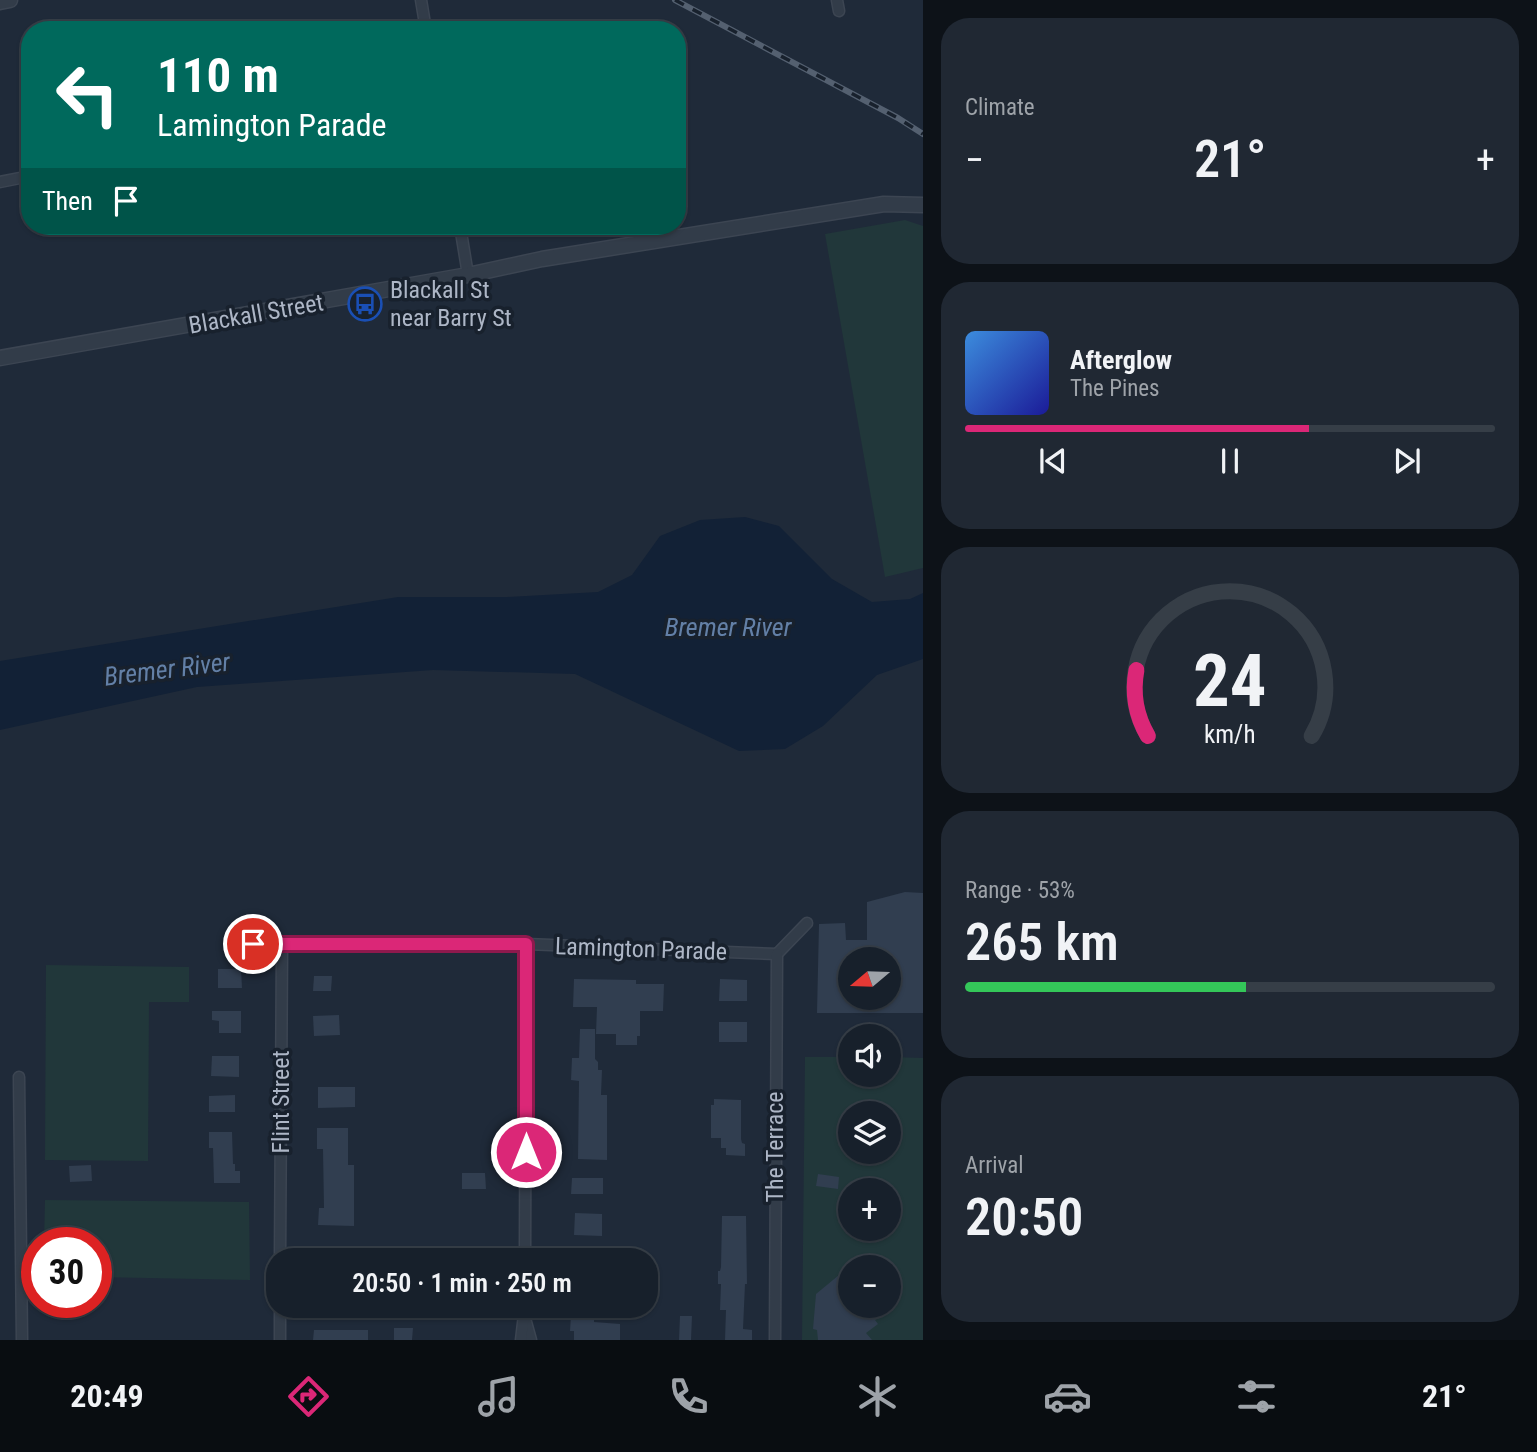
<!DOCTYPE html>
<meta charset="utf-8">
<style>
body{margin:0;font-family:"Roboto Condensed",sans-serif;background:#202833;color:#f1f3f6;height:100vh;display:flex;flex-direction:column;font-size:26px;white-space:nowrap}
*{box-sizing:border-box;margin:0}
p{font-size:23px;color:#9ea3a9}
.icon{flex:none;width:38px;height:38px;fill:none;stroke:currentColor;stroke-width:2;stroke-linecap:round;stroke-linejoin:round}
.map{position:relative;flex:1;overflow:hidden}
.sheet{display:flex;flex-direction:column;gap:18px;padding:18px;background:#0d1218;width:614px}
.sheet>*{flex:none}
.banner{position:absolute;left:21px;top:21px;width:665px;height:214px;border-radius:28px;box-shadow:0 2px 5px #0004,0 0 0 2px #363e47;background:#00695c;color:#fff;overflow:hidden}
.needle{width:46px;rotate:251deg}
.tools{position:absolute;left:838px;top:947px;display:grid;gap:14px}
.tools a{display:grid;place-items:center;width:63px;height:63px;border-radius:50%;background:#17202b;box-shadow:0 2px 5px #0004,0 0 0 2px #363e47;font-size:35px}
.speed{position:absolute;left:21px;top:1227px;display:flex;gap:14px;font-size:35px;font-weight:700;text-align:center}
.speed>*{display:grid;place-content:center;width:91px;height:91px;border-radius:50%;background:#17202b;box-shadow:0 2px 5px #0004,0 0 0 2px #363e47;line-height:1}
.speed .limit{border:10px solid #d22;background:#fff;color:#111}
.pin{position:absolute;display:grid;place-items:center;width:60px;height:60px;color:#fff;margin:-30px;border:4px solid #fff;border-radius:50%;box-shadow:0 2px 7px #0007}
.me{position:absolute;width:77px;margin:-38px;rotate:0deg;stroke-linejoin:round;filter:drop-shadow(0 0 5px #0008)}
.turn{display:flex;align-items:center;gap:24px;height:147px;padding:0 21px;font-size:32px}
.turn .icon{width:91px;height:91px;stroke-width:2.5}
.turn b{display:block;font-size:49px;line-height:60px}
.then{display:flex;align-items:center;height:66px;padding:0 21px;background:#0003;gap:14px;font-size:26px}
.big{font-size:52px;font-weight:600;line-height:1.1}
.sheet .widget{flex:1;display:flex;flex-direction:column;justify-content:center;gap:10px;min-width:0;padding:0 24px;border-radius:28px;background:#202833}
.sheet .dial{align-items:center;gap:0}
.dial svg{height:182px;overflow:visible;fill:none;stroke:#363e47;stroke-width:7;stroke-linecap:round;text-anchor:middle}
.dial text{fill:#f1f3f6;stroke:none}
.song{display:flex;align-items:center;gap:21px}
.cover{width:84px;height:84px;border-radius:10px;background:linear-gradient(135deg,hsl(210 70% 55%),hsl(240 70% 35%))}
.played{height:7px;border-radius:4px;background:linear-gradient(90deg,#db2777 65%,#363e47 65%)}
.keys{display:flex;justify-content:space-around;direction:ltr}
.heat{display:flex;justify-content:space-between;align-items:center;font-size:38px;direction:ltr}
.charge{height:10px;border-radius:5px;background:linear-gradient(90deg,#34c759 53%,#363e47 0)}
.trip{position:absolute;left:266px;top:1248px;width:392px;height:70px;border-radius:28px;background:#17202b;box-shadow:0 2px 5px #0004,0 0 0 2px #363e47;font-weight:600;line-height:70px;text-align:center}
.menu{display:flex;height:112px;justify-content:space-around;align-items:center;background:#090d11;color:#9ea3a9}
.menu .icon{width:49px;height:49px}
.menu .current{color:#db2777}
.menu b{font-size:32px;color:#f1f3f6}
main{display:flex;flex:1;min-height:0}
.map>svg:first-child{display:block}
.green{fill:#21373a;fill-rule:evenodd}
.water{fill:#122136}
.building{fill:#313e50;fill-rule:evenodd}
.lines{fill:none;stroke-linecap:round;stroke-linejoin:round}
.minor-casing{stroke:#3c4552;stroke-width:13}
.tertiary-casing{stroke:#3c4552;stroke-width:17}
.minor{stroke:#323c49;stroke-width:10}
.tertiary{stroke:#323c49;stroke-width:14}
.rail-casing{stroke:#546070;stroke-width:6}
.rail{stroke:#18212d;stroke-width:3.5;stroke-dasharray:10;stroke-linecap:butt}
.route-casing{stroke:#8e194d;stroke-width:18}
.route{stroke:#db2777;stroke-width:12}
.labels{text-anchor:middle;stroke-width:7;stroke-linejoin:round;paint-order:stroke}
.poi-label{font-size:24px;fill:#adb6c6;stroke:#18212d;text-anchor:start}
.street-label{font-size:24px;fill:#adb6c6;stroke:#18212d}
.water-label{font-size:26px;font-style:italic;fill:#6380a7;stroke:#18212d}
</style>
<main>
<div class="map">
<svg width="923" height="1340" viewBox="0 0 923 1340">
<rect width="100%" height="100%" fill="#1f2a39"/>
<g class="green">
<path d="M905,220L923,226V568L885,577L825,234Z"/>
<path d="M46,965L189,967V1002H149L148,1161L45,1160Z"/>
<path d="M805,1057H850V1074H889V1057L923,1058V1340H802ZM850,1113H889V1152H850ZM850,1190H889V1228H850ZM850,1267H889V1306H850Z"/>
<path d="M45,1200L249,1202L250,1280L96,1277V1242H44Z"/>
</g>
<path class="water" d="M745,517L779,526L832,579L872,602L910,599L923,593V659L877,675L823,726L785,749L739,751L575,674L433,670L197,687L0,730V661L398,597H507L598,592L632,575L660,536L700,520Z"/>
<g class="building">
<path d="M905,892L923,893V1013H817L819,924L845,923L846,940H867V902ZM850,959H889V998H850Z"/>
<path d="M218,969H241L242,988H218Z"/>
<path d="M314,976H332L331,991H313Z"/>
<path d="M574,979L636,980V984H664L663,1011H640V1036H637V1045H616V1034H596L597,1007H573Z"/>
<path d="M720,979L747,980V1001H719Z"/>
<path d="M212,1011H241V1033H219V1021L212,1020Z"/>
<path d="M339,1015L340,1035L314,1036L313,1016Z"/>
<rect x="719" y="1022" width="28" height="20"/>
<path d="M580,1029H595V1059L598,1062V1070H602L601,1095H607V1160L578,1159L579,1081L571,1080L572,1058H579Z"/>
<path d="M212,1056H239V1077L211,1076Z"/>
<path d="M318,1087H355V1107L318,1108Z"/>
<path d="M235,1095V1112H209V1096Z"/>
<path d="M714,1099L741,1100V1139L742,1143L745,1144V1156L726,1155V1148H721V1138H711V1105H714Z"/>
<path d="M317,1128H348V1165H354V1226L318,1225L319,1208H324L323,1149H317Z"/>
<path d="M209,1132H232L233,1164H235V1171H240V1183H214L213,1148H209Z"/>
<path d="M91,1165L92,1181L70,1182L69,1166Z"/>
<path d="M462,1173H485L486,1189H462Z"/>
<path d="M818,1174L839,1177L838,1189L816,1186Z"/>
<path d="M572,1178H603V1194H571Z"/>
<path d="M575,1213L602,1214V1236L574,1235Z"/>
<path d="M722,1216H746L747,1284H745L743,1329L752,1330V1340H725L726,1310H720L721,1284H718V1271H720L721,1267Z"/>
<rect x="335" y="1247" width="18" height="13"/>
<path d="M850,1266V1306H870L879,1317L875,1320L878,1324L866,1333L872,1340H818L817,1330L813,1329L816,1294Z"/>
<path d="M571,1315L594,1316V1322L620,1324V1340H574V1331H570Z"/>
<path d="M680,1316H692L691,1340H679Z"/>
<path d="M394,1328H413L412,1340H394Z"/>
<path d="M314,1330H368V1340H313Z"/>
</g>
<g class="lines">
<defs>
<g id="minor">
<path d="M421,0L426,30"/>
<path d="M837,0L839,11"/>
<path d="M0,182L30,176"/>
<path d="M460,226L468,275"/>
<path d="M253,944H526L777,954"/>
<path d="M777,954L807,923"/>
<path d="M19,1077L22,1340"/>
<path d="M280,1260L282,945"/>
<path d="M525,1260L526,944"/>
<path d="M526,1322L531,1340"/>
<path d="M280,1340V1306"/>
<path d="M521,1340L525,1306"/>
<path d="M775,1340L777,954"/>
</g>
<g id="tertiary">
<path d="M0,2L10,0"/>
<path d="M0,358L468,275L542,259L884,204L923,205"/>
</g>
</defs>
<use href="#minor" class="minor-casing"/>
<use href="#tertiary" class="tertiary-casing"/>
<use href="#minor" class="minor"/>
<use href="#tertiary" class="tertiary"/>
<defs>
<path id="rail" d="M675,0L898,118L923,134"/>
</defs>
<use href="#rail" class="rail-casing"/>
<use href="#rail" class="rail"/>
</g>
<g class="lines">
<defs>
<path id="route" d="M253,944H526V1152"/>
</defs>
<use href="#route" class="route-casing"/>
<use href="#route" class="route"/>
</g>
<defs>
<symbol id="bus-ring" viewBox="-11 -11 22 22"><circle r="9.5" fill="#18212d" stroke="#1a4fb4" stroke-width="1.5"/><path d="M-5-6H5V4H4V6H2V4H-2V6H-4V4H-5ZM-3.5-4V0h7V-4ZM-3.5 1.2v1.5H-2V1.2ZM2 1.2v1.5H3.5V1.2Z" fill="#1a4fb4"/></symbol>
</defs>
<g fill-rule="evenodd">
<use href="#bus-ring" x="346" y="285" width="38" height="38"/>
</g>
<g class="labels">
<g class="poi-label">
<text x="390" y="298">Blackall St<tspan x="390" dy="28">near Barry St</tspan></text>
</g>
<g class="street-label">
<text transform="translate(256 314) rotate(-10)" y="8">Blackall Street</text>
<text transform="translate(641 949) rotate(2)" y="8">Lamington Parade</text>
<text transform="translate(281 1102) rotate(-90)" y="8">Flint Street</text>
<text transform="translate(775 1147) rotate(-90)" y="8">The Terrace</text>
</g>
<g class="water-label">
<text x="728" y="636">Bremer River</text>
<text transform="translate(167 669) rotate(-7)" y="9">Bremer River</text>
</g>
</g>
</svg>
<div class="tools">
<a><svg class="needle" viewBox="-14 -14 28 28"><path d="M0-13l5 13h-10z" fill="#e53935"/><path d="M0 13l5-13h-10z" fill="#9ea3a9"/></svg></a>
<a><svg class="icon" aria-label="sound" viewBox="0 0 24 24"><path d="M4 9h4l5-4v14l-5-4H4zM17 9q2 3 0 6"/></svg></a>
<a><svg class="icon" aria-label="layers" viewBox="0 0 24 24"><path d="M12 4l9 5-9 5-9-5zM3 14l9 5 9-5"/></svg></a>
<a>+</a>
<a>−</a>
</div>
<div class="speed"><div class="limit">30</div></div>
<div class="pin" style="left:253px;top:944px;background:#d93025"><svg class="icon" aria-label="arrive" viewBox="0 0 24 24"><path d="M6 21V4h12l-3 4 3 4H6"/></svg></div>
<svg class="me" style="left:526px;top:1152px" viewBox="-20 -20 40 40"><circle r="17" fill="#db2777" stroke="#fff" stroke-width="3"/><path d="M0-11L8 9 0 5-8 9z" fill="#fff"/></svg>
<div class="trip">20:50 · 1 min · 250 m</div>
<div class="banner">
<div class="turn"><svg class="icon" aria-label="left" viewBox="0 0 24 24"><path d="M17 20v-9H6M10 6l-5 5 5 5"/></svg><div><b>110 m</b>Lamington Parade</div></div>
<div class="then">Then<svg class="icon" aria-label="arrive" viewBox="0 0 24 24"><path d="M6 21V4h12l-3 4 3 4H6"/></svg></div>
</div>
</div>
<section class="sheet">
<div class="widget"><p>Climate</p>
<div class="heat"><a>−</a><b class="big">21°</b><a>+</a></div>
</div>
<div class="widget">
<div class="song"><i class="cover"></i><div><b>Afterglow</b><p>The Pines</p></div></div>
<div class="played"></div>
<div class="keys"><svg class="icon" aria-label="previous" viewBox="0 0 24 24"><path d="M18 5L8 12l10 7zM5 5v14"/></svg><svg class="icon" aria-label="pause" viewBox="0 0 24 24"><path d="M8 5v14M16 5v14"/></svg><svg class="icon" aria-label="next" viewBox="0 0 24 24"><path d="M6 5l10 7-10 7zM19 5v14"/></svg></div>
</div>
<div class="widget dial"><svg viewBox="0 0 100 80">
<path d="M14 69A42 42 0 1 1 86 69"/>
<path d="M14 69A42 42 0 0 1 9 40" stroke="#db2777"/>
<text x="50" y="56" font-size="32" font-weight="700">24</text>
<text x="50" y="72" font-size="11">km/h</text>
</svg></div>
<div class="widget"><p>Range · 53%</p><b class="big">265 km</b><div class="charge"></div></div>
<div class="widget"><p>Arrival</p><b class="big">20:50</b></div>
</section>
</main>
<nav class="menu">
<b>20:49</b>
<svg class="icon current" aria-label="directions" viewBox="0 0 24 24"><path d="M12 3l9 9-9 9-9-9zM9 14v-3h6M13 9l2 2-2 2"/></svg>
<svg class="icon" aria-label="music" viewBox="0 0 24 24"><path d="M9 18V5l10-2v13"/><circle cx="6" cy="18" r="3"/><circle cx="16" cy="16" r="3"/></svg>
<svg class="icon" aria-label="phone" viewBox="0 0 24 24"><path d="M5 4h4l2 5-3 2q2 4 5 5l2-3 5 2v4C11 20 4 13 5 4z"/></svg>
<svg class="icon" aria-label="climate" viewBox="0 0 24 24"><path d="M12 3v18M4 7l16 10M4 17L20 7"/></svg>
<svg class="icon" aria-label="car" viewBox="0 0 24 24"><path d="M5 17H2v-5l4-1 3-4h7l3 4 3 1v5h-3M9 17h6M6 11h13"/><circle cx="7" cy="17" r="2"/><circle cx="17" cy="17" r="2"/></svg>
<svg class="icon" aria-label="filters" viewBox="0 0 24 24"><path d="M4 7h16M4 17h16"/><circle cx="9" cy="7" r="2"/><circle cx="15" cy="17" r="2"/></svg>
<b>21°</b>
</nav>
